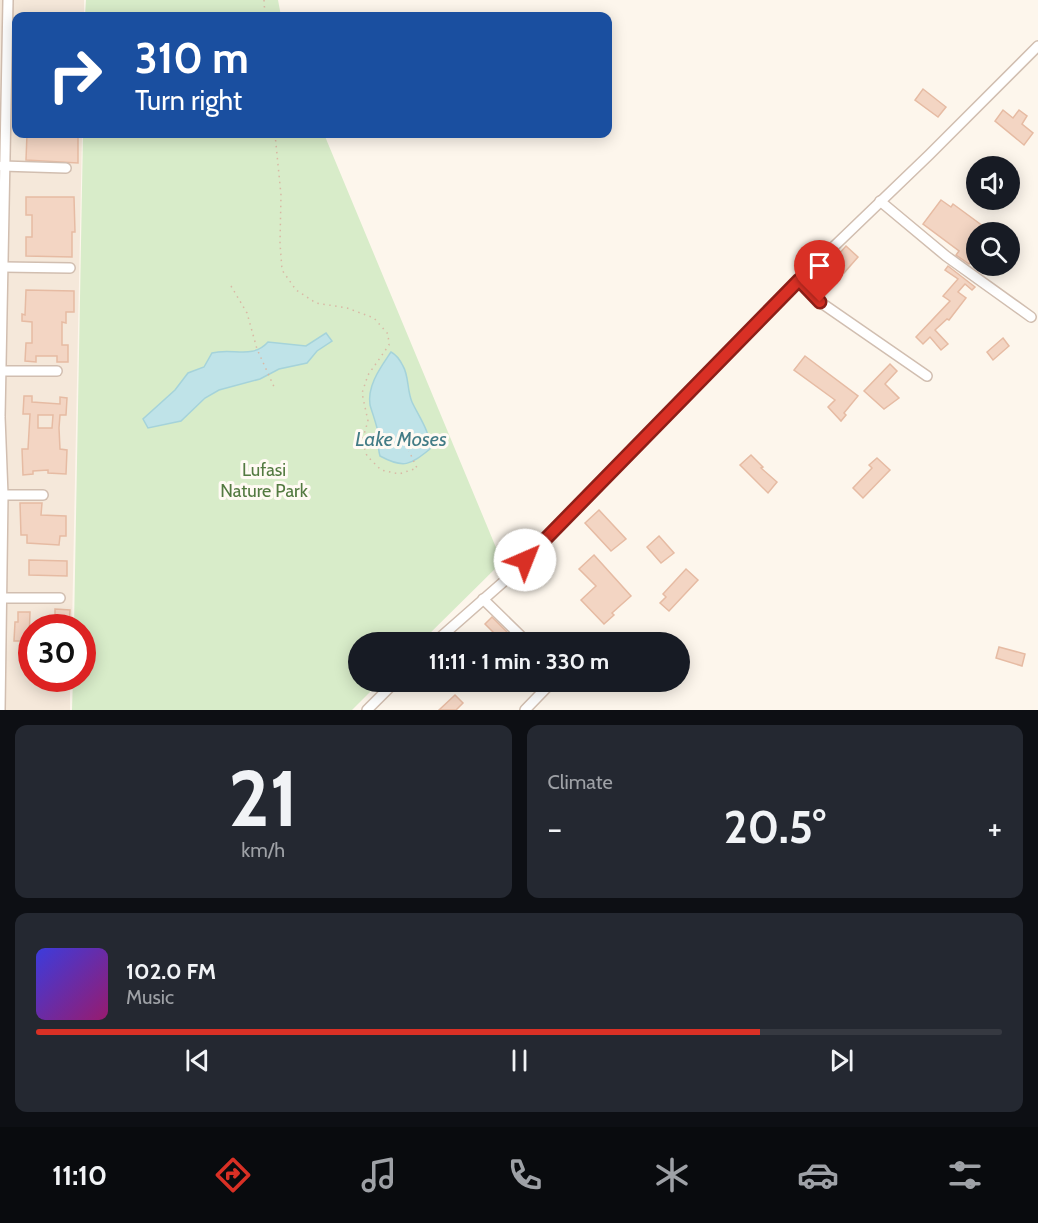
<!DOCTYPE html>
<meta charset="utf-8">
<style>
body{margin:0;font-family:Cabin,sans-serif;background:#242831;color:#f1f3f6;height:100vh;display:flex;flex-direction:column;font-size:22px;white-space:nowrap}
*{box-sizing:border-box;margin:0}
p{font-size:20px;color:#9ea1a6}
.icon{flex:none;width:33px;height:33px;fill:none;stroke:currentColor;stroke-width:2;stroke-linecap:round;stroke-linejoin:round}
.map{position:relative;height:710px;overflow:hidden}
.details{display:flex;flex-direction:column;gap:15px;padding:15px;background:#0d0f14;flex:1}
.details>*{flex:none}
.guide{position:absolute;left:12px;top:12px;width:600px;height:126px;border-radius:12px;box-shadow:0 3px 15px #0003;background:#1a4fa0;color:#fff;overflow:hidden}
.fabs{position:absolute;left:966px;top:156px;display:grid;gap:12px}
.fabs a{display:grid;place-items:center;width:54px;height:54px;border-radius:50%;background:#171b24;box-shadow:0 3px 15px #0003;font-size:30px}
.speed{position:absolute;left:18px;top:614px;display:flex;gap:12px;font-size:30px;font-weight:700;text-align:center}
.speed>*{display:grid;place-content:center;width:78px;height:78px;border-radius:50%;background:#171b24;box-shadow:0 3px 15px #0003;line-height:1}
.speed .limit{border:9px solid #d22;background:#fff;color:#111}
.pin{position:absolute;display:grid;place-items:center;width:51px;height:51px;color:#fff;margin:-62px -26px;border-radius:50% 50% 50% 0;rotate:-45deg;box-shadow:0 0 6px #0007}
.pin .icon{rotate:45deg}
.me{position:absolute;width:66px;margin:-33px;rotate:44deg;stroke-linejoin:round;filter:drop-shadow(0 0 4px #0008)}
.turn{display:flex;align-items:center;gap:21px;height:126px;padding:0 24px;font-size:27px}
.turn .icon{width:78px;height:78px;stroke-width:2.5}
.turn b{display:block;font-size:42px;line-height:51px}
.big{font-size:45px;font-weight:800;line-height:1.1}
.details .tile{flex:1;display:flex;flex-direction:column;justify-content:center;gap:9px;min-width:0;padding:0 21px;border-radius:12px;background:#242831}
.details .dial{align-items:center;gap:0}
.dial b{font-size:78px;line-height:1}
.song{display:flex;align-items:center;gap:18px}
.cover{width:72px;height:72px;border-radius:9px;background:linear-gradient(135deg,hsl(240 70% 55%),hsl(320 70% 35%))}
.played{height:6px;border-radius:3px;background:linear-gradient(90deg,#d93025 75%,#363941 75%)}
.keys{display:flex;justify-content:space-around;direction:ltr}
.heat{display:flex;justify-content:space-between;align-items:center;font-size:33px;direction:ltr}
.details .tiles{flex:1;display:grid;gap:15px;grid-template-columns:1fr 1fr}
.tile:last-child{grid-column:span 2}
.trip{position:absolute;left:348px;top:632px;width:342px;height:60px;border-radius:30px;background:#171b24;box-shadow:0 3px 15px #0003;font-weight:800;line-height:60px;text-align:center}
.tab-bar{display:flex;height:96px;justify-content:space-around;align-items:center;background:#090b0e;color:#9ea1a6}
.tab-bar .icon{width:42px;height:42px}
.tab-bar .on{color:#d93025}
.tab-bar b{font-size:27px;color:#f1f3f6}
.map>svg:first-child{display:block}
.residential{fill:#f5e8da}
.green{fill:#d8ecc9}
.water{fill:#bfe3e8;stroke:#a5d3da;stroke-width:1.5}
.building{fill:#f3d5c3;stroke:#e6bba3;stroke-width:1.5;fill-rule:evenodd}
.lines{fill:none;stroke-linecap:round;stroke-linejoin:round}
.minor-casing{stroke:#d1beb0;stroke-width:12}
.path{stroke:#d9b8a5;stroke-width:1.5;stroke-dasharray:1.5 4.5;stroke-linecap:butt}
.minor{stroke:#fff;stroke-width:9}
.route-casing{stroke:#8d1f18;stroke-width:15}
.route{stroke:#d93025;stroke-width:10}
.labels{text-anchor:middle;stroke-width:6;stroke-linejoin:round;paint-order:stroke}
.park-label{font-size:18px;fill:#537a41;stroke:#fffaf3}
.water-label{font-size:20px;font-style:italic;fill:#437c86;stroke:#fffaf3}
</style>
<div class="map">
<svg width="1038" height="710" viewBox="0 0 1038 710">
<rect width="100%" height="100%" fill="#fdf6ec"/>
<path class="residential" d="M0,0H84V16H16V134H82L72,627H32V678H70V710H0Z"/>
<g class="green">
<path d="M86,0H278L281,16H85Z"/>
<path d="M83,134H324L502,562L421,642H358V681H381L352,710H72L73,678H82V627H74Z"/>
</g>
<g class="water">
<path d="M326,333L332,341L317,351L307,363L279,369L260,379L219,390L205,398L181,421L148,428L143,419L175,390L188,373L204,367L212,353C232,347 252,360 268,342L306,346Z"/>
<path d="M391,352C397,355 400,360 403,366C409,376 407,391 412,402C419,417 431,433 430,449C410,465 404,469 380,456C377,446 379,438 377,428C375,420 372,412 370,405C367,385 381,367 391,352Z"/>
</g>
<g class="building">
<path d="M923,89L946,107L938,117L915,100Z"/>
<path d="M1003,110L1013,118L1019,110L1027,116L1022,124L1033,133L1024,145L995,121Z"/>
<path d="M27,134H78V163L26,160Z"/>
<path d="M26,197H74L75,232H72V257L26,256V237H32V215H26Z"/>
<path d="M941,200L951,207L953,204L991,232H976V264L972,261L969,264L956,255L959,251L923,224Z"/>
<path d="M846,246L858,257L844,273L831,263Z"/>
<path d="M948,266L975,287L972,290L965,284L958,292L966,298L949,320L947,319L935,330L948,344L941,350L930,337L923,344L916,337L950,301L943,296L958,279L945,270Z"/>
<path d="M26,290L74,291V312H66V323L62,322V345H68V362H57V356H36V362L25,361L26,343H32V322L22,321V314L25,315Z"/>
<path d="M1003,338L1009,346L993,360L987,352Z"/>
<path d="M805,356L858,396L844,413L846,415L841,421L828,407L835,400L794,370Z"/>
<path d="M890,364L897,371L885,384L899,398L884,409L864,391Z"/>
<path d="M24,396H32V402L60,404V397L67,398L66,415H60L59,428L60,449L67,450L66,474L48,473V470L33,471V474L23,475L22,449H28L30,414H23ZM38,415H53L52,428H38Z"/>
<path d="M751,455L763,467L761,468L777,482L768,493L740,465Z"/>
<path d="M877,458L890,470L863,498L853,488L872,468L869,465Z"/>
<path d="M20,503H42L41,515L66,516V536H60L59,545L27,543V535H21Z"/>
<path d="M599,510L626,539L611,551L585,523Z"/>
<path d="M659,536L674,553L661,563L647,547Z"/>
<path d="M594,555L631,596L612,613L614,615L604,624L581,600L596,586L579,569Z"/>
<path d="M29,560L67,561V576L29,575Z"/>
<path d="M686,569L698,580L669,611L660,603L666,597L663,594Z"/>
<path d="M55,609L70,610L69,627H55Z"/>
<path d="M18,612H30L29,641H14L15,622H18Z"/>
<path d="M492,617L507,632L500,639L485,624Z"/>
<path d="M999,647L1025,654L1022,666L996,658Z"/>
<path d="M455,695L463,703L456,710H439Z"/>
</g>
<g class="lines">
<defs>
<g id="minor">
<path d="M2,166L66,168"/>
<path d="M880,201L946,256L1031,317"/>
<path d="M3,267L70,268"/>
<path d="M799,280L820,302L927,376"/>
<path d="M1,371H57"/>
<path d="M3,495H43"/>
<path d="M2,598H60"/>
<path d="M483,599L527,642"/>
<path d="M435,642L509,577L799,280L929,155L1038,46"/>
<path d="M0,710L3,495L0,417L8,0"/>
<path d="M367,710L396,681"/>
<path d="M525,710L553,681"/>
</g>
</defs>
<use href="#minor" class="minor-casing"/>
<g class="path">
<path d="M264,0L265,16"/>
<path d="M275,134L281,195L280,243L282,270L296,290L316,303L347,308L374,318L388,334L389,345L368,375L362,393L368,421L362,441L367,456L381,470L399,474L417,468L409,451"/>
<path d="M231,286L247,313L257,349L275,389"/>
</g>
<use href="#minor" class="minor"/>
</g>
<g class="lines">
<defs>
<path id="route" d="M525,560L799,280L820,302"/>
</defs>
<use href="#route" class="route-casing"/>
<use href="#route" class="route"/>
</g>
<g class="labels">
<g class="park-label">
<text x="264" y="476">Lufasi<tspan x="264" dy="21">Nature Park</tspan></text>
</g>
<g class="water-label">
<text x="401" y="446">Lake Moses</text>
</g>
</g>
</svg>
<div class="fabs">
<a><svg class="icon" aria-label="sound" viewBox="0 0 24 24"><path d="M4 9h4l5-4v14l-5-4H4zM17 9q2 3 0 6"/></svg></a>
<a><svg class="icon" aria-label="search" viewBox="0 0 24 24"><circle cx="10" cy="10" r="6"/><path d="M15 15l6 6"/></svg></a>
</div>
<div class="speed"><div class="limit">30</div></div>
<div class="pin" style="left:820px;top:302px;background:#d93025"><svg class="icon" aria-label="arrive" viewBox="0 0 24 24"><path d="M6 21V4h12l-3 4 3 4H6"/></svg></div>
<svg class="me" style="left:525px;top:560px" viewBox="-20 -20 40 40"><circle r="19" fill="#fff"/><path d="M0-13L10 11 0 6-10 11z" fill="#d93025"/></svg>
<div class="trip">11:11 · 1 min · 330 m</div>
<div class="guide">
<div class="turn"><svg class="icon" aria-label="right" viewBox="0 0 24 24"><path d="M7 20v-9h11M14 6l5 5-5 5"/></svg><div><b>310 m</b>Turn right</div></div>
</div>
</div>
<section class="details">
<div class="tiles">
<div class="tile dial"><b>21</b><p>km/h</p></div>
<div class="tile"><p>Climate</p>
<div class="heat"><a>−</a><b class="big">20.5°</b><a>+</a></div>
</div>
<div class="tile">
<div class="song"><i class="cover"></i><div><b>102.0 FM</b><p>Music</p></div></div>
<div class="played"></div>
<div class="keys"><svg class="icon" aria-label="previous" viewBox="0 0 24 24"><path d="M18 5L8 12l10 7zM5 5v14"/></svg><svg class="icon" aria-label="pause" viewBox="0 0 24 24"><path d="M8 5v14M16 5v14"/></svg><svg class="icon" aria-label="next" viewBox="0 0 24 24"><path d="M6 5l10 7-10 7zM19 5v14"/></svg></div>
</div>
</div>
</section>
<nav class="tab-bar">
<b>11:10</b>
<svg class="icon on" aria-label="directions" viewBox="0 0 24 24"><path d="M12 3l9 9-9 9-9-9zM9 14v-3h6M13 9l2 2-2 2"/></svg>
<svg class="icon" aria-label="music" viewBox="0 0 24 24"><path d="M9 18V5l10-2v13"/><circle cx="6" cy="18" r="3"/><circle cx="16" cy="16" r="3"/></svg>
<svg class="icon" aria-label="phone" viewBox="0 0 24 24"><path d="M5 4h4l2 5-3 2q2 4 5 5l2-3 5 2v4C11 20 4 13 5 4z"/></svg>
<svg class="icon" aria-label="climate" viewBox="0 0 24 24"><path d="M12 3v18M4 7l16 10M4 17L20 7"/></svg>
<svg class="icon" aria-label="car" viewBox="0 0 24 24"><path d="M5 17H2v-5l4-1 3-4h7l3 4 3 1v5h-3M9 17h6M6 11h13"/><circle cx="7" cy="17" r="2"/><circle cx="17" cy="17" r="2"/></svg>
<svg class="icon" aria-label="filters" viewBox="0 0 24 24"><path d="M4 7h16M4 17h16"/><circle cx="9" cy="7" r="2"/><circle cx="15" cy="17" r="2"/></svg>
</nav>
